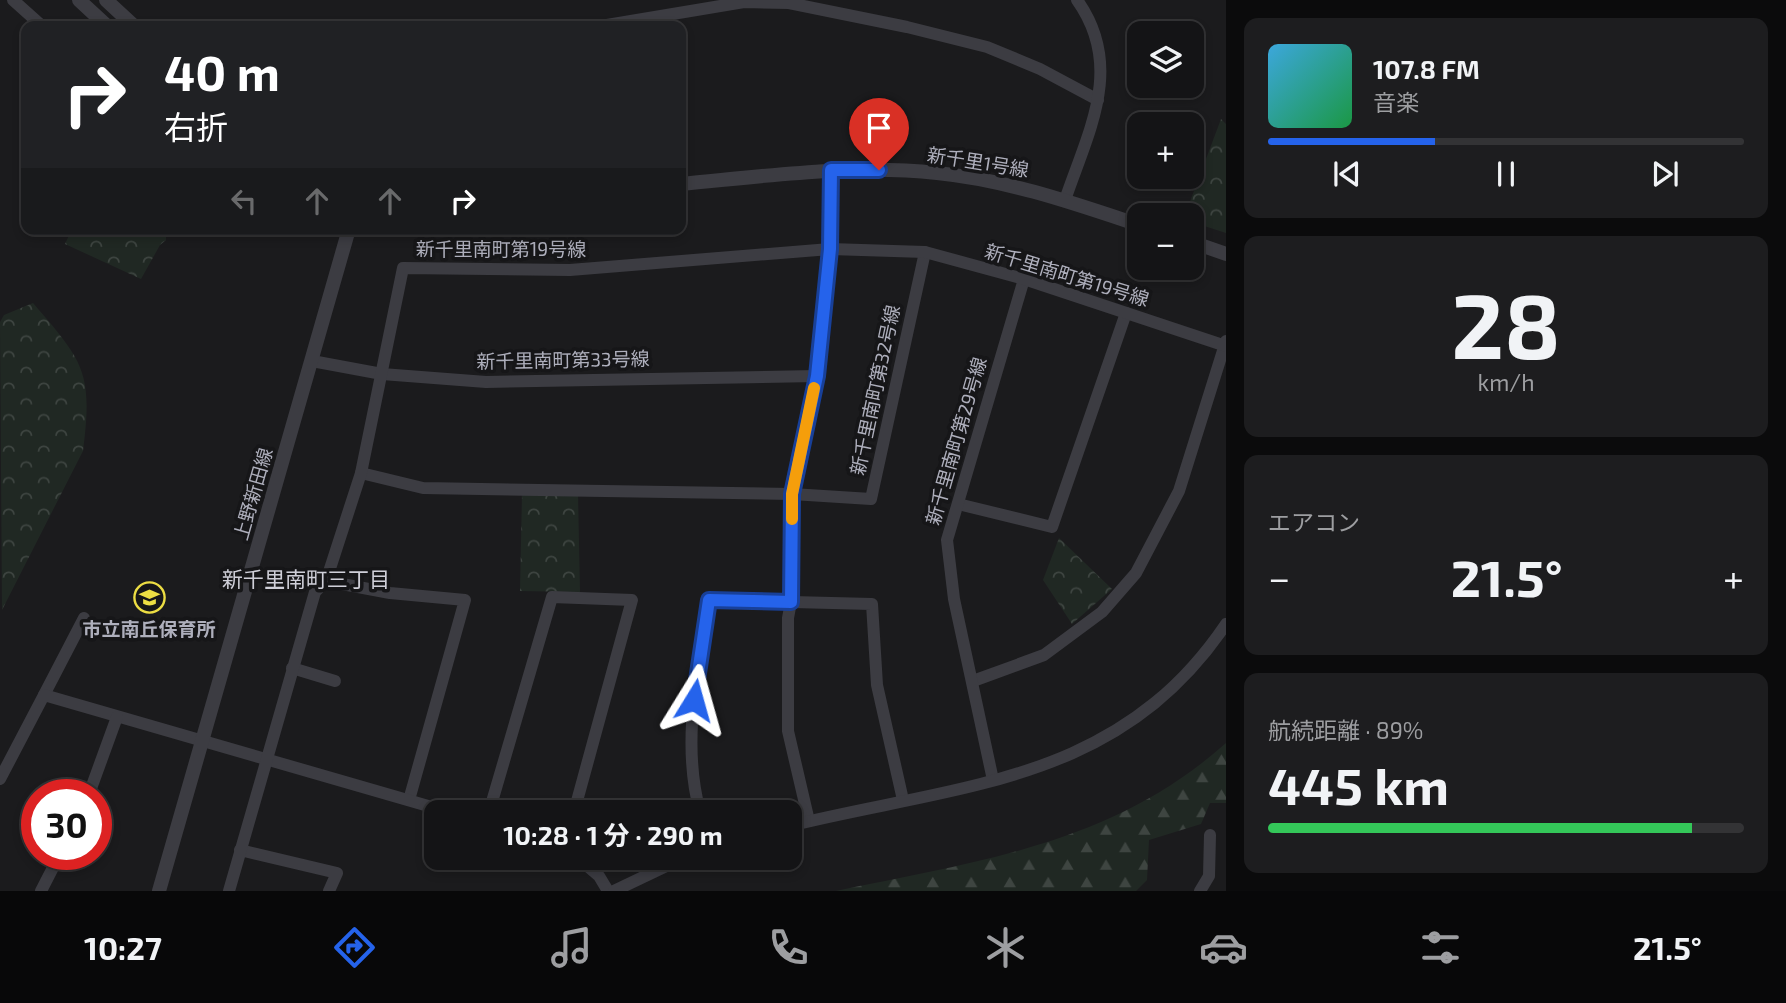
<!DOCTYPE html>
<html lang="ja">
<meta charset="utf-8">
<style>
body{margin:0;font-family:"Exo 2","Noto Sans JP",sans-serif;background:#1d1d1f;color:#f1f3f6;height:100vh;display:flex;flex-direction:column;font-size:26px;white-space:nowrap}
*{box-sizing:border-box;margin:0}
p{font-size:23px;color:#9d9ea1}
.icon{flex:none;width:38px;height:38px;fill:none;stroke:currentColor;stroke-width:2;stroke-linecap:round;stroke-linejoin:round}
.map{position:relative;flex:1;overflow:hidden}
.details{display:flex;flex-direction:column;gap:18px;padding:18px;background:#0b0b0c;width:560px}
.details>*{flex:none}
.guide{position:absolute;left:21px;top:21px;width:665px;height:214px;border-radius:14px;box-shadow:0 4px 10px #0003,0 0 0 2px #333335;background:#202124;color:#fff;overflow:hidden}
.fabs{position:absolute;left:1127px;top:21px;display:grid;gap:14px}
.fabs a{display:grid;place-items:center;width:77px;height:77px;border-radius:14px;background:#141416;box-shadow:0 4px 10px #0003,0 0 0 2px #333335;font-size:35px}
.speed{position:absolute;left:21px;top:779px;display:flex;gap:14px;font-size:35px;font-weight:700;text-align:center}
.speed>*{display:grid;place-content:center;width:91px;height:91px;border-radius:50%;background:#141416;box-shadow:0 4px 10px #0003,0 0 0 2px #333335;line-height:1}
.speed .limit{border:10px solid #d22;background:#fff;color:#111}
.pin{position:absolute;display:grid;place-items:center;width:60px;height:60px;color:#fff;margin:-72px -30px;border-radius:50% 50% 50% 0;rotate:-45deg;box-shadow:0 0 7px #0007}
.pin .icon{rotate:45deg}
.me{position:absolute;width:77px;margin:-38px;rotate:8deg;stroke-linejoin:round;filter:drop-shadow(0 0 5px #0008)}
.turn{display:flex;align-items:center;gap:24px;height:147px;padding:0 28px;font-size:32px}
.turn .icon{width:91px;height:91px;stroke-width:2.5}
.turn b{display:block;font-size:49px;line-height:60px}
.lanes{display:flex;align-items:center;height:66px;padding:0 28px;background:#0003;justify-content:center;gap:35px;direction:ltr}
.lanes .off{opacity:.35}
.big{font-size:52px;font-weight:700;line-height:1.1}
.details .widget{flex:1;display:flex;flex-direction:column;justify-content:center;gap:10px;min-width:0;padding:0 24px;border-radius:14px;background:#1d1d1f}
.details .dial{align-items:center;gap:0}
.dial b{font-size:91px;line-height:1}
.song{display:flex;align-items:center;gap:21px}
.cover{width:84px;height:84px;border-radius:10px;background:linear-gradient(135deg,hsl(200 70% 55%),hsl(140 70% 35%))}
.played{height:7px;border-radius:4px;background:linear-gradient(90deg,#2563eb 35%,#333335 35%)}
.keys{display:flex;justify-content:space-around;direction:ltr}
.heat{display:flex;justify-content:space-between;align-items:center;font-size:38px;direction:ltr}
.charge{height:10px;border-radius:5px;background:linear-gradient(90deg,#34c759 89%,#333335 0)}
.trip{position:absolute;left:424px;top:800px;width:378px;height:70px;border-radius:14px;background:#141416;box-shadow:0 4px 10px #0003,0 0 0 2px #333335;font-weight:700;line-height:70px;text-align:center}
.menu{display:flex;height:112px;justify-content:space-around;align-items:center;background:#080809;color:#9d9ea1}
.menu .icon{width:49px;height:49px}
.menu .selected{color:#2563eb}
.menu b{font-size:32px;color:#f1f3f6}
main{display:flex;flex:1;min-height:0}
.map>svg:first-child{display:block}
.forest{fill:url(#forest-firs)}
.park{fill:url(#park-crowns)}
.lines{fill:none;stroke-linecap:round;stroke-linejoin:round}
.minor{stroke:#3c3c42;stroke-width:12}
.tertiary{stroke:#3c3c42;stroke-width:14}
.route-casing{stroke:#184099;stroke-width:18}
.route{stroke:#2563eb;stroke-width:12}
.slow{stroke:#f59e0b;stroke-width:12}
.labels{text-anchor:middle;stroke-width:7;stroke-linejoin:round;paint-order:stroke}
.street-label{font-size:19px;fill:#aeafbc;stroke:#161618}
.poi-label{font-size:19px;font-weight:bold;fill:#aeafbc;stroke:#161618}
.neighbourhood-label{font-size:21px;fill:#cfcfd8;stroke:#161618}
</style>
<main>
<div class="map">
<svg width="1226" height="891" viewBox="0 0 1226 891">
<defs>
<pattern id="forest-firs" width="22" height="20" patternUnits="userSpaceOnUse" patternTransform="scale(1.75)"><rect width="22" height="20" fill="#202823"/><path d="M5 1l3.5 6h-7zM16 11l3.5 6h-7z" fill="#3e4541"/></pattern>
<pattern id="park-crowns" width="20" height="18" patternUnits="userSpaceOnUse" patternTransform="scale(1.75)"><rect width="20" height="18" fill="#202823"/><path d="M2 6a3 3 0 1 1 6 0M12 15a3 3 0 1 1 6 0" fill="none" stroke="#3e4541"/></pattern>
</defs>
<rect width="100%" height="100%" fill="#1b1b1d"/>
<path class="forest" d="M1226,743V803H1210L1201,824L1149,840L1147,880L1136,891H836C979,861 1113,844 1226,743Z"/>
<g class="park">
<path d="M1221,119L1226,124V233L1192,222V215H1185Z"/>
<path d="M72,229H158L166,233V240L160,245L141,279L65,244Z"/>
<path d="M33,303C84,362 93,372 83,451L2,610L0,322L4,315Z"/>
<path d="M522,494H578L580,592L520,591Z"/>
<path d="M1059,538L1112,589L1072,624L1043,580Z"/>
</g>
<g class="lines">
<g class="minor">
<path d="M13,0L42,26"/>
<path d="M601,26L744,2L789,3L907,27L987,47L1040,69L1098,100"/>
<path d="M1065,200C1088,132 1125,67 1077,0"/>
<path d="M312,361L382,374L486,382L817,376"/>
<path d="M361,473L423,488L792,494L871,499L925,252"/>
<path d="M958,504L1052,527L1126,313"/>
<path d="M326,581L390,593L465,600L409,800"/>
<path d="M292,668L335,681"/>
<path d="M973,681L1044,655L1102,612L1136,573L1179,491L1226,341"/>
<path d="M44,695L84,618"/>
<path d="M0,779L44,695L449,812"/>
<path d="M993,780L954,599L947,540L1024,279"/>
<path d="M89,794L117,717"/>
<path d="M489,812L552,597L632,600L574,812"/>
<path d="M700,812C681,742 698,671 709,600L872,604L877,685L903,800"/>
<path d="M809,821L788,731V618L791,602L792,494L817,376L830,249V170"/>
<path d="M789,826C959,784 1118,784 1226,624"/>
<path d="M240,850L337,873L329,891"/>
<path d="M578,858L599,876L608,891"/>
<path d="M41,891L60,854"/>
<path d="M229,891L315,592L326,581L361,473L403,268L570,270L830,249L925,252L1024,279L1226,346"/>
<path d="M614,891L683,858"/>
<path d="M1200,891L1209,876L1210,835"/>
</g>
<g class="tertiary">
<path d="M79,0L107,26"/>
<path d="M106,0L134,26"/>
<path d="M681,184C766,176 852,164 937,173C1007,180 1073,203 1139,225"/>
<path d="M1192,242L1226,254"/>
<path d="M159,891L349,229"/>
</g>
</g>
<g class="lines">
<defs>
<path id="route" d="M694,700L709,600L791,602L792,494L817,376L830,249L831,170H879"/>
</defs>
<use href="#route" class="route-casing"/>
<use href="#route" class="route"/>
<path class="slow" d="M792,519V494L814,388"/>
</g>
<defs>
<symbol id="school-ring" viewBox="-11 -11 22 22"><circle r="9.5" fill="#161618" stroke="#ecdd43" stroke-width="1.5"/><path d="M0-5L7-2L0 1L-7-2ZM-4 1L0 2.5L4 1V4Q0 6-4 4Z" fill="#ecdd43"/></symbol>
</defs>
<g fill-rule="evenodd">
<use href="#school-ring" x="132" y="580" width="35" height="35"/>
</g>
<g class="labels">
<g class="street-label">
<text transform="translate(978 162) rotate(9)" y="7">新千里1号線</text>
<text x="501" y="256">新千里南町第19号線</text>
<text transform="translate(1067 275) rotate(17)" y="7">新千里南町第19号線</text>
<text transform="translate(563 360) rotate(-1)" y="7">新千里南町第33号線</text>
<text transform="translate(875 390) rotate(-78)" y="7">新千里南町第32号線</text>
<text transform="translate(956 441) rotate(-74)" y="7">新千里南町第29号線</text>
<text transform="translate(253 494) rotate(-74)" y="7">上野新田線</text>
</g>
<g class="poi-label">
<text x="149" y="636">市立南丘保育所</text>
</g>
<g class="neighbourhood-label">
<text x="306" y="587">新千里南町三丁目</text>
</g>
</g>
</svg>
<div class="fabs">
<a><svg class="icon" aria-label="layers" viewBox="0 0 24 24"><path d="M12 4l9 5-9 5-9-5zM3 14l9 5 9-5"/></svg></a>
<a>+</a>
<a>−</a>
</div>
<div class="speed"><div class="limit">30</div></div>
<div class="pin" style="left:879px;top:170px;background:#d93025"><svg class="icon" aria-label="arrive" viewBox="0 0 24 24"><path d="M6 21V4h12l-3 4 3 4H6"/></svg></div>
<svg class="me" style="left:694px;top:700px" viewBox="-20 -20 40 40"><path d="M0-17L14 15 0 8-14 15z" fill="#2563eb" stroke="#fff" stroke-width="4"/></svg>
<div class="trip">10:28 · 1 分 · 290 m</div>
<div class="guide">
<div class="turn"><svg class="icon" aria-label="right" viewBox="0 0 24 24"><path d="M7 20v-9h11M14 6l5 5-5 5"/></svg><div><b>40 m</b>右折</div></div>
<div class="lanes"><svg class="icon off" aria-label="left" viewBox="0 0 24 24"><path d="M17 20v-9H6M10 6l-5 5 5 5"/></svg><svg class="icon off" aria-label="ahead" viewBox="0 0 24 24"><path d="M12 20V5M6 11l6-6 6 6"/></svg><svg class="icon off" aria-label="ahead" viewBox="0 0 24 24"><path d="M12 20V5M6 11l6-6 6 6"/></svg><svg class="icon" aria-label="right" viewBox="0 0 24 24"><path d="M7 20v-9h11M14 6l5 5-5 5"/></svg></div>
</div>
</div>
<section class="details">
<div class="widget">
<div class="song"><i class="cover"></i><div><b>107.8 FM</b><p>音楽</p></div></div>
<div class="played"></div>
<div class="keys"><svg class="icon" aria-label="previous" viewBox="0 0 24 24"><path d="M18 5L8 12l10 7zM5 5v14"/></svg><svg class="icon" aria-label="pause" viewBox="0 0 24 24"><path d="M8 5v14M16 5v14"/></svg><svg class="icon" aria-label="next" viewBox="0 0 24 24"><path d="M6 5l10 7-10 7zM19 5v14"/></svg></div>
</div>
<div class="widget dial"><b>28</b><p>km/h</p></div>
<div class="widget"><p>エアコン</p>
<div class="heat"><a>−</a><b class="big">21.5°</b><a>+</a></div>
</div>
<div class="widget"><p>航続距離 · 89%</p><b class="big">445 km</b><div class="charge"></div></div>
</section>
</main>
<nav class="menu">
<b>10:27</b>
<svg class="icon selected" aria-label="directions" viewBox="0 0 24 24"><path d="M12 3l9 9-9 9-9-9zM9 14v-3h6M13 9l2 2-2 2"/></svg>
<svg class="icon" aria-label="music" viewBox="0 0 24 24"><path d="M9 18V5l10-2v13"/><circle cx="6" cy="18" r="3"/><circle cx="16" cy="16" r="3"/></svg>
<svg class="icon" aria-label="phone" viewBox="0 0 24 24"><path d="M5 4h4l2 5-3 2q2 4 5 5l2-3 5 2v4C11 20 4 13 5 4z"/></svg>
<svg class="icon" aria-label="climate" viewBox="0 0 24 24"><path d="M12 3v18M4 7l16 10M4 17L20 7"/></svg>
<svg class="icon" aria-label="car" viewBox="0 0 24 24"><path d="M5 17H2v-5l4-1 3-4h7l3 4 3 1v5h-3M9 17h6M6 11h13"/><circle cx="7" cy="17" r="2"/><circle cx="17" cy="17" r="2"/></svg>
<svg class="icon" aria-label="filters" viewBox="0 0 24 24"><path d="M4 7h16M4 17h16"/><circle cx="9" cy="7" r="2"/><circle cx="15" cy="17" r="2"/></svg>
<b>21.5°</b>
</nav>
